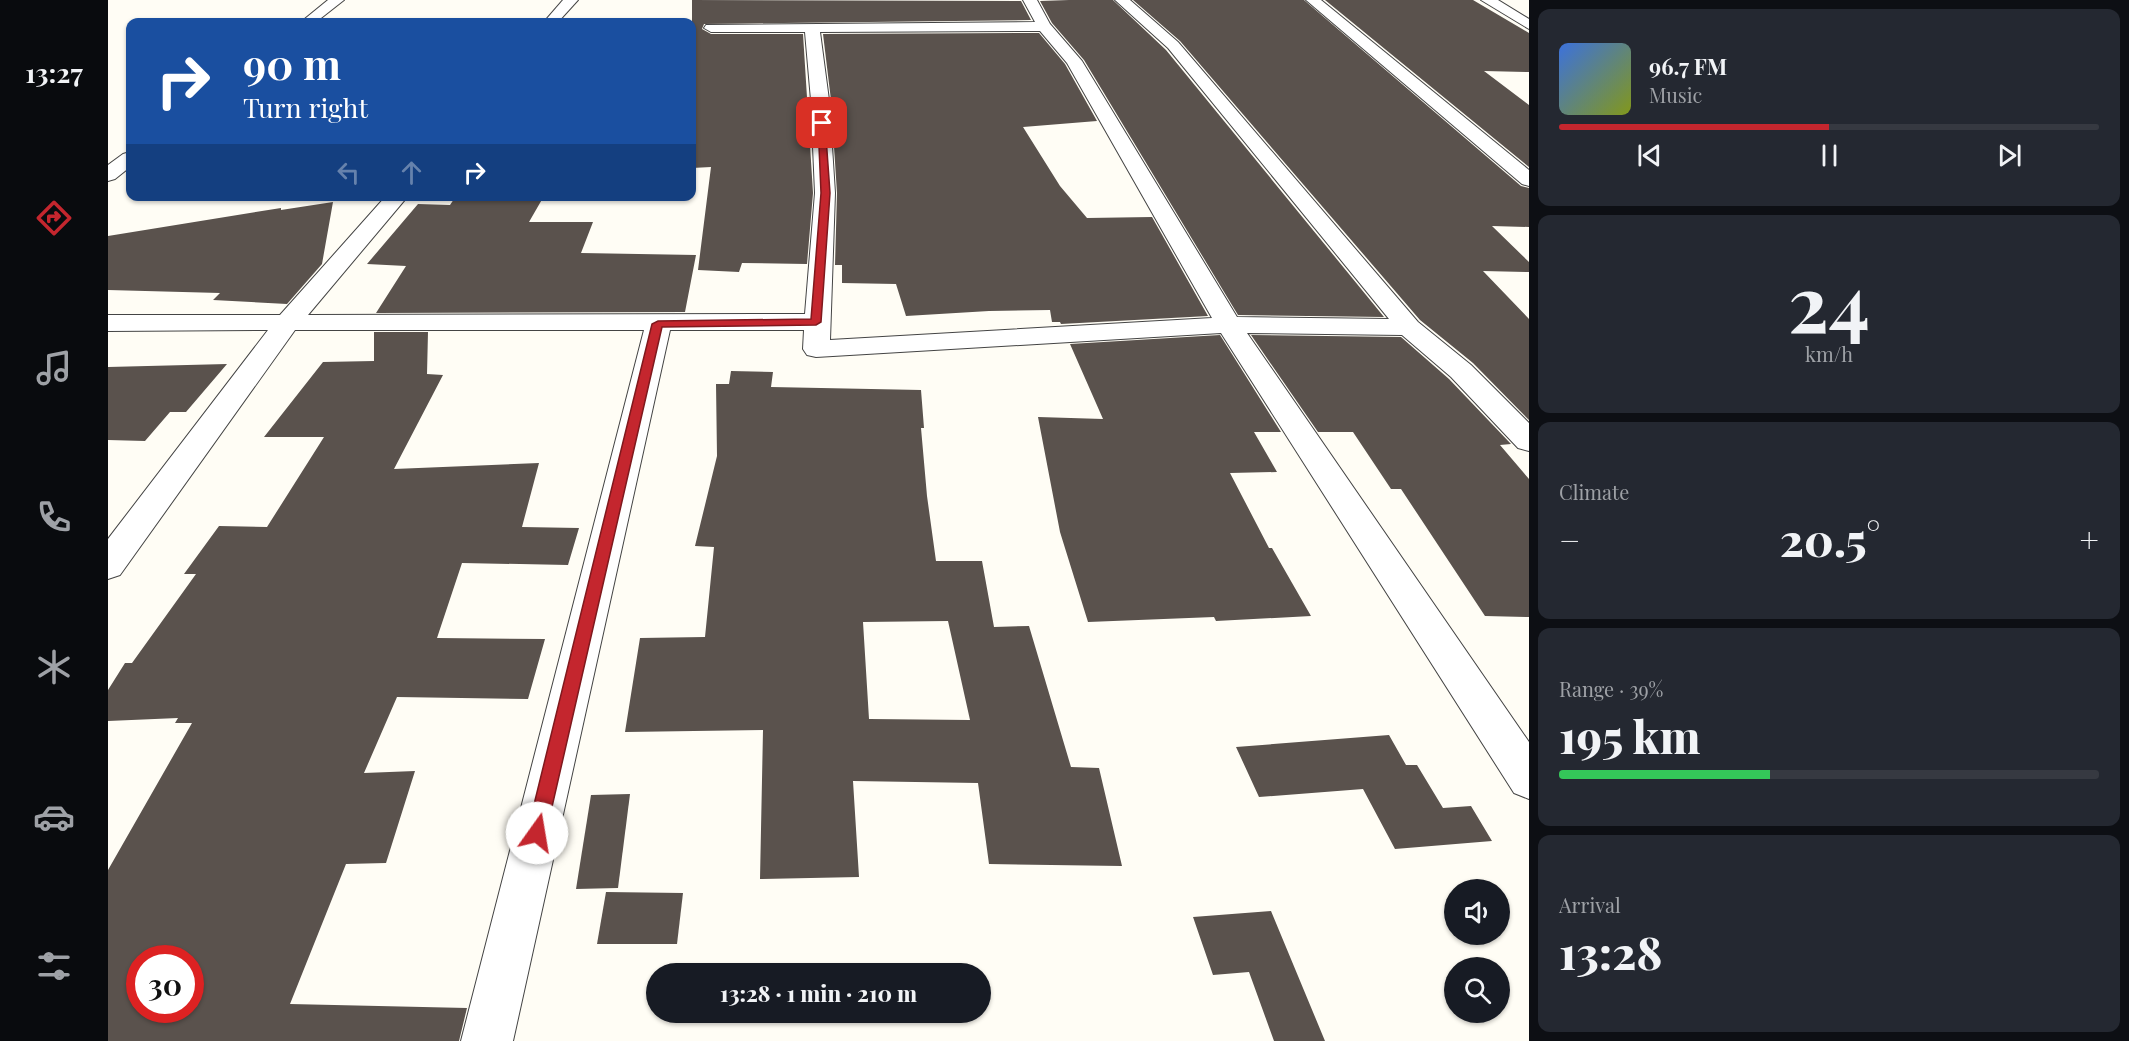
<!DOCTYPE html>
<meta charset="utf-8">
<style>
body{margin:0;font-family:"Playfair Display",serif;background:#242831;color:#f1f3f6;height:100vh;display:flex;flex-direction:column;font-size:22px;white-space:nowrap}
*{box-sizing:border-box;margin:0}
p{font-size:20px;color:#9ea1a6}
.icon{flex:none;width:33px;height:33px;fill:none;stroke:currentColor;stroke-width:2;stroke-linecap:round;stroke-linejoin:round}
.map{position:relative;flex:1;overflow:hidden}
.panel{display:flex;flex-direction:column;gap:9px;padding:9px;background:#0d0f14;width:600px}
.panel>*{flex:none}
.guide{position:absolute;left:18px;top:18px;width:570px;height:183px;border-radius:12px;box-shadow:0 2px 4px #0004;background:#1a4fa0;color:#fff;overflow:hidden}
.tools{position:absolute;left:1336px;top:879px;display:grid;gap:12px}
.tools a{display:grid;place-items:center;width:66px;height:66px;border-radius:50%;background:#171b24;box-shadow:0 2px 4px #0004;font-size:30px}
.speed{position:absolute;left:18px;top:945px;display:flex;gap:12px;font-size:30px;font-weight:700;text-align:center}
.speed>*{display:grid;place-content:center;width:78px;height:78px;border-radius:50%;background:#171b24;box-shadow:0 2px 4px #0004;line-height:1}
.speed .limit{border:9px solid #d22;background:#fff;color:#111}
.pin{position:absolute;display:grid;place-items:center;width:51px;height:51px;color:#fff;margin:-26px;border-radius:12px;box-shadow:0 3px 9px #0006}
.me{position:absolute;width:66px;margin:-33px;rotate:13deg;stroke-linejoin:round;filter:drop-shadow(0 0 4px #0008)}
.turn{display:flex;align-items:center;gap:21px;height:126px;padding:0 18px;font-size:27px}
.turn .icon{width:78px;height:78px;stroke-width:2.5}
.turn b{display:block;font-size:42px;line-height:51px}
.lanes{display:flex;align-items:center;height:57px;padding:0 18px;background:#0003;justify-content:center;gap:30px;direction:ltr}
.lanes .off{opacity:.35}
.big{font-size:45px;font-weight:800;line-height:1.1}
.panel .card{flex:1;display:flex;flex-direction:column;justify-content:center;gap:9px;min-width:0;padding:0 21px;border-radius:12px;background:#242831}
.panel .dial{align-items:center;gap:0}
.dial b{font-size:78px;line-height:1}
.song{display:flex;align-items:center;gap:18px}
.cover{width:72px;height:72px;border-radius:9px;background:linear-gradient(135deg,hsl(220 70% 55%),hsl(70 70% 35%))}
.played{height:6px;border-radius:3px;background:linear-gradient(90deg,#c4262e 50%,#363941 50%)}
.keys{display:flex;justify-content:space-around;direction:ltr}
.heat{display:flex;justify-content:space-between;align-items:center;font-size:33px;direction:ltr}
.charge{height:9px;border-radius:4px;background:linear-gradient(90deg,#34c759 39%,#363941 0)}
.trip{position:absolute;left:538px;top:963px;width:345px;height:60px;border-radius:30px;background:#171b24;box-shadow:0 2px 4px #0004;font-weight:800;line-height:60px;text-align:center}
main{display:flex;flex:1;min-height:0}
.dock{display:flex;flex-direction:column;width:108px;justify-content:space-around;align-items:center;background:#090b0e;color:#9ea1a6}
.dock .icon{width:42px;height:42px}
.dock .current{color:#c4262e}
.dock b{font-size:27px;color:#f1f3f6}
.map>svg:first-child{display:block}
.building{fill:#5a524d;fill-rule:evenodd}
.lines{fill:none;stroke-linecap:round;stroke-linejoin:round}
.street-casing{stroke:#444;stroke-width:2}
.street{fill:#fff;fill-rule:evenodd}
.route{fill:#c4262e;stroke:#7f191e;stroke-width:1.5}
</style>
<main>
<nav class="dock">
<b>13:27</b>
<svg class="icon current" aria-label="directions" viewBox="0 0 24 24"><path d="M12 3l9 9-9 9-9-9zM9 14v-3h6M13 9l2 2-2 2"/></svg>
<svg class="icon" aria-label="music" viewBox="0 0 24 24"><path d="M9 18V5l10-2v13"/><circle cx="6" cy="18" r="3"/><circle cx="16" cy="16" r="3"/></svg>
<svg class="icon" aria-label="phone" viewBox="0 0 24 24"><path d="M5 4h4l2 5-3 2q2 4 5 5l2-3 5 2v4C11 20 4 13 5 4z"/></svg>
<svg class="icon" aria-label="climate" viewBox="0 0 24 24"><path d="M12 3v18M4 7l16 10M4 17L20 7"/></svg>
<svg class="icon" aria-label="car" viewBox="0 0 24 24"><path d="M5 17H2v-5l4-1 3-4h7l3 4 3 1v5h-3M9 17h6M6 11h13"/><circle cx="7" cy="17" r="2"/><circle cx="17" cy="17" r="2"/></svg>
<svg class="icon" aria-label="filters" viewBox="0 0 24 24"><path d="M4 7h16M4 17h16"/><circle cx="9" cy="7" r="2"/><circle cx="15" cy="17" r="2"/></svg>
</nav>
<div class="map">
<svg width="1421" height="1041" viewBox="0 0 1421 1041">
<rect width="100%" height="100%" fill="#fffdf5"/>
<g class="building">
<path d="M584,0L913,1L923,20L596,24L594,29L603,34H695L705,193L699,264L634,263L631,272L590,270L603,167L584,168Z"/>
<path d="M961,0H1005L1058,50L1276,317L1130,315L976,60L944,23L932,1Z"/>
<path d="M1025,0H1196L1413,186L1421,188V227L1384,226L1421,262V272L1375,271L1421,319V420L1365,363L1312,320L1072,41Z"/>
<path d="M1217,0H1365L1421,33V72L1376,71L1421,105V167Z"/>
<path d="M931,33L957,64L989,121L915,127L952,186L979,218L1044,217L1100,316L953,324L952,322H944L942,310L881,311L798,316L788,284L734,283V265H727L729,193L723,100L715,34Z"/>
<path d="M348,196H436L421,222H485L473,253L588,255L577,312L268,313L298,266L259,264L310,204L342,205Z"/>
<path d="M225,202L214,264L179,304L105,300L112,293L0,290V236L173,208V210Z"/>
<path d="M266,332H320L319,374L335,375L286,469L431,463L414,527L471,528L460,565L354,563L329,638L437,639L420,699L289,697L256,773L307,771L278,863L238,864L182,1004L359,1008L351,1041H0V870L84,723H67L70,718L0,721V690L17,663H24L88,574H76L111,526L159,527L216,437H156L215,362L266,361ZM32,958H82V1010H32Z"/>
<path d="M1112,335L1173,432H1146L1169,472L1122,473L1161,548H1164L1203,616L1108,621L1106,617L980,622L952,532L930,417L995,419L962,344Z"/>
<path d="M1143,335L1293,337L1341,379L1403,444L1392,445L1421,479V617L1377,616L1293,489H1283L1245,432H1210Z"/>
<path d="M119,364L78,412H62L37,441L0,440V367Z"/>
<path d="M623,371L665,372L663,387L813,390L816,428H813L819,496L828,561H874L886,627L921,626L963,767L991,768L1014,866L881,864L870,783L745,781L751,877L652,879L655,730L517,732L532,638L597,637L606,547L587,546L609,456L608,384H621ZM840,621L862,720L761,719L755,622Z"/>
<path d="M1281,735L1298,765H1309L1335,808L1363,806L1384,841L1287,849L1255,789L1151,797L1128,747Z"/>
<path d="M522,794L510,888L468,889L483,795Z"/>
<path d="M498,892L575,893L569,944H489Z"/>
<path d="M1163,911L1217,1041H1166L1141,972L1105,975L1085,917Z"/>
</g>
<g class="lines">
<defs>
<g id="street">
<path d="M220,0H236L208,22H193Z"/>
<path d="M455,0H470L450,22H436Z"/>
<path d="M915,0H929L942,24L974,61L1129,317L1281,319L1060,48L1007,0H1022L1070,42L1310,322L1363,365L1421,423V451L1410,448L1343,377L1294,335L1139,333L1421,742V799L1406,793L1113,333L708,357L699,355L695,349L696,330H562L405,1041H353L536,330H187L12,575L0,579V539L160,330L0,331V315H172L278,196H300L200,315L697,314L707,193L703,100L697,32H603L596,28L598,25L927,22ZM932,31L959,63L1104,318L722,340L727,193L721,100L712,32Z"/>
<path d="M1198,0H1213L1421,170V186L1414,184Z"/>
<path d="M1373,0H1390L1421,19V29Z"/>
<path d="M22,152V167L7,179L0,181V165L15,154Z"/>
</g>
</defs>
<use href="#street" class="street-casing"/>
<use href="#street" class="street"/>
</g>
<path class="route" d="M714,121L717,123L722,193L713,322L708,325L554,327L438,833L435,839L429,842L422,839L419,833L544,324L550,321L703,319L713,193L710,123Z"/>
</svg>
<div class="tools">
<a><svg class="icon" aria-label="sound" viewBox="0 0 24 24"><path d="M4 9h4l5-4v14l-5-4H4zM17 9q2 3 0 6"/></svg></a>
<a><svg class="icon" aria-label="search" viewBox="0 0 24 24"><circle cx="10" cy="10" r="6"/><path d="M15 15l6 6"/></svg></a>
</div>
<div class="speed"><div class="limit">30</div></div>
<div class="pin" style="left:714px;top:123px;background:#d93025"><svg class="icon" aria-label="arrive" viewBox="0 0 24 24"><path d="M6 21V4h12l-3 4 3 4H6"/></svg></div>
<svg class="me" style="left:429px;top:833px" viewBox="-20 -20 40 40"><circle r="19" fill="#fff"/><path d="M0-13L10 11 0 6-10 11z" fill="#c4262e"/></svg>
<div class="trip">13:28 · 1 min · 210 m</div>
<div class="guide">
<div class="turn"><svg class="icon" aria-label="right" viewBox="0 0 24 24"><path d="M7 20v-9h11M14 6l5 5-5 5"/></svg><div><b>90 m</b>Turn right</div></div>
<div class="lanes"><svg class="icon off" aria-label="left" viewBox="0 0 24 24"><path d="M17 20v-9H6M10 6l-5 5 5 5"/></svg><svg class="icon off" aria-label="ahead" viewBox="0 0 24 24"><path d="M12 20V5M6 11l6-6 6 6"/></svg><svg class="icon" aria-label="right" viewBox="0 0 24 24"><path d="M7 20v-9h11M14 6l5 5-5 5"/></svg></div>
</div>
</div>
<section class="panel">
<div class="card">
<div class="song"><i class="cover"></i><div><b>96.7 FM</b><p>Music</p></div></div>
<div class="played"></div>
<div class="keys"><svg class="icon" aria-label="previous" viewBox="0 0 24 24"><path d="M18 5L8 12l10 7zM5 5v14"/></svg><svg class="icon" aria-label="pause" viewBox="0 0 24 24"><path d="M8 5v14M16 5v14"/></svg><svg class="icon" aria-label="next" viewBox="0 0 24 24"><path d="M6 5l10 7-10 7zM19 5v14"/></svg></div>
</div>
<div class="card dial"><b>24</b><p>km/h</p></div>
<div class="card"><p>Climate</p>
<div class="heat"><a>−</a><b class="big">20.5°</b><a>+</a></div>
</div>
<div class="card"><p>Range · 39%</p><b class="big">195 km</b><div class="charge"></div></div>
<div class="card"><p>Arrival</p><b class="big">13:28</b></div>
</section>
</main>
